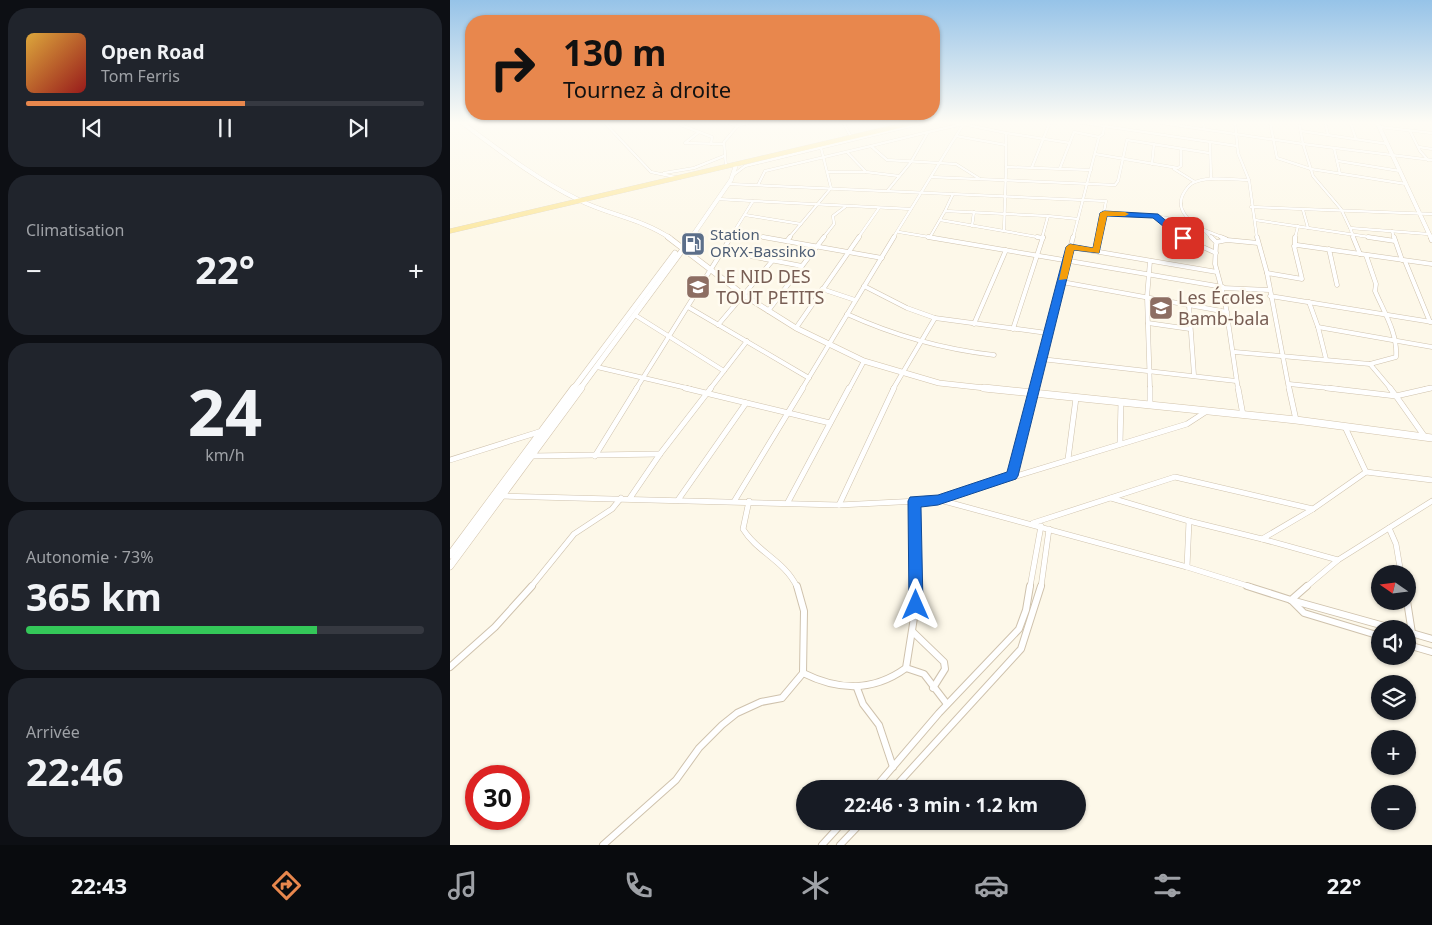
<!DOCTYPE html>
<html lang="fr">
<meta charset="utf-8">
<style>
body{margin:0;font-family:"Noto Sans",sans-serif;background:#20242c;color:#f1f3f6;height:100vh;display:flex;flex-direction:column;font-size:19px;white-space:nowrap}
*{box-sizing:border-box;margin:0}
p{font-size:16px;color:#9ea1a6}
.icon{flex:none;width:28px;height:28px;fill:none;stroke:currentColor;stroke-width:2;stroke-linecap:round;stroke-linejoin:round}
.map{position:relative;flex:1;overflow:hidden}
.panel{display:flex;flex-direction:column;gap:8px;padding:8px;background:#0d0f14;width:450px}
.panel>*{flex:none}
.top-card{position:absolute;left:15px;top:15px;width:475px;height:105px;border-radius:20px;box-shadow:0 1px 4px #0004;background:#e8874d;color:#111;overflow:hidden}
.needle{width:32px;rotate:284deg}
.buttons{position:absolute;left:921px;top:565px;display:grid;gap:10px}
.buttons a{display:grid;place-items:center;width:45px;height:45px;border-radius:50%;background:#171b24;box-shadow:0 1px 4px #0004;font-size:25px}
.speed{position:absolute;left:15px;top:765px;display:flex;gap:10px;font-size:25px;font-weight:700;text-align:center}
.speed>*{display:grid;place-content:center;width:65px;height:65px;border-radius:50%;background:#171b24;box-shadow:0 1px 4px #0004;line-height:1}
.speed .limit{border:8px solid #d22;background:#fff;color:#111}
.pin{position:absolute;display:grid;place-items:center;width:42px;height:42px;color:#fff;margin:-21px;border-radius:10px;box-shadow:0 2px 8px #0006}
.me{position:absolute;width:55px;margin:-28px;rotate:0deg;stroke-linejoin:round;filter:drop-shadow(0 0 4px #0008)}
.turn{display:flex;align-items:center;gap:18px;height:105px;padding:0 15px;font-size:22px}
.turn .icon{width:65px;height:65px;stroke-width:2.5}
.turn b{display:block;font-size:35px;line-height:42px}
.big{font-size:38px;font-weight:700;line-height:1.1}
.panel .tile{flex:1;display:flex;flex-direction:column;justify-content:center;gap:8px;min-width:0;padding:0 18px;border-radius:20px;background:#20242c}
.panel .dial{align-items:center;gap:0}
.dial b{font-size:65px;line-height:1}
.song{display:flex;align-items:center;gap:15px}
.cover{width:60px;height:60px;border-radius:8px;background:linear-gradient(135deg,hsl(40 70% 55%),hsl(0 70% 35%))}
.played{height:5px;border-radius:2px;background:linear-gradient(90deg,#e8874d 55%,#363941 55%)}
.keys{display:flex;justify-content:space-around;direction:ltr}
.heat{display:flex;justify-content:space-between;align-items:center;font-size:28px;direction:ltr}
.charge{height:8px;border-radius:4px;background:linear-gradient(90deg,#34c759 73%,#363941 0)}
.trip{position:absolute;left:346px;top:780px;width:290px;height:50px;border-radius:25px;background:#171b24;box-shadow:0 1px 4px #0004;font-weight:700;line-height:50px;text-align:center}
.dock{display:flex;height:80px;justify-content:space-around;align-items:center;background:#090b0e;color:#9ea1a6}
.dock .icon{width:35px;height:35px}
.dock .active{color:#e8874d}
.dock b{font-size:22px;color:#f1f3f6}
main{display:flex;flex:1;min-height:0}
.map>svg:first-child{display:block}
.lines{fill:none;stroke-linecap:round;stroke-linejoin:round}
.street-far3-casing{stroke:#cfc2ad;stroke-width:3}
.street-far2-casing{stroke:#cfc2ad;stroke-width:5}
.street-far1-casing{stroke:#cfc2ad;stroke-width:6}
.street-casing{stroke:#cfc2ad;stroke-width:8}
.secondary-far2-casing{stroke:#d2c3ab;stroke-width:4.5}
.secondary-far1-casing{stroke:#d2c3ab;stroke-width:6}
.secondary-casing{stroke:#d2c3ab;stroke-width:8}
.primary-casing{stroke:#dcd6d0;stroke-width:5}
.street-far3{stroke:#fff;stroke-width:2.5}
.street-far2{stroke:#fff;stroke-width:4}
.street-far1{stroke:#fff;stroke-width:5}
.street{stroke:#fff;stroke-width:6}
.secondary-far2{stroke:#fff;stroke-width:4}
.secondary-far1{stroke:#fff;stroke-width:5}
.secondary{stroke:#fff;stroke-width:7}
.primary{stroke:#fce8a1;stroke-width:4.5}
.route{fill:#1a73e8;stroke:#114b97}
.slow{fill:#f59e0b}
.labels{text-anchor:middle;stroke-width:5;stroke-linejoin:round;paint-order:stroke}
.far-service-label{font-size:15px;fill:#4e5e75;stroke:#fffbf0;text-anchor:start}
.education-label{font-size:18px;fill:#785e54;stroke:#fffbf0;text-anchor:start}
</style>
<main>
<section class="panel">
<div class="tile">
<div class="song"><i class="cover"></i><div><b>Open Road</b><p>Tom Ferris</p></div></div>
<div class="played"></div>
<div class="keys"><svg class="icon" aria-label="previous" viewBox="0 0 24 24"><path d="M18 5L8 12l10 7zM5 5v14"/></svg><svg class="icon" aria-label="pause" viewBox="0 0 24 24"><path d="M8 5v14M16 5v14"/></svg><svg class="icon" aria-label="next" viewBox="0 0 24 24"><path d="M6 5l10 7-10 7zM19 5v14"/></svg></div>
</div>
<div class="tile"><p>Climatisation</p>
<div class="heat"><a>−</a><b class="big">22°</b><a>+</a></div>
</div>
<div class="tile dial"><b>24</b><p>km/h</p></div>
<div class="tile"><p>Autonomie · 73%</p><b class="big">365 km</b><div class="charge"></div></div>
<div class="tile"><p>Arrivée</p><b class="big">22:46</b></div>
</section>
<div class="map">
<svg width="982" height="845" viewBox="0 0 982 845">
<rect width="100%" height="100%" fill="#fdf8e9"/>
<g class="lines">
<defs>
<g id="street-far3">
<path d="M154,122L201,172L230,178"/>
<path d="M276,122L287,126L302,122"/>
<path d="M393,122L401,137"/>
<path d="M627,122L787,146"/>
<path d="M705,122L853,144L849,122"/>
<path d="M753,122L754,129"/>
<path d="M785,122L788,153L799,180L807,238"/>
<path d="M820,122L827,158L861,169L956,184"/>
<path d="M875,122L878,135"/>
<path d="M900,122L906,139"/>
<path d="M979,122H982"/>
<path d="M232,124L242,122"/>
<path d="M231,125L262,137L261,144"/>
<path d="M930,127L982,133"/>
<path d="M851,131L938,144"/>
<path d="M960,131L970,151L978,160"/>
<path d="M249,132L235,143L273,144"/>
<path d="M506,136L556,145"/>
<path d="M760,142L761,179"/>
<path d="M421,146L478,132"/>
<path d="M969,147L982,149"/>
<path d="M884,148L890,174"/>
<path d="M397,152L416,172"/>
<path d="M645,154L728,168L731,166V149"/>
<path d="M888,161L950,171"/>
<path d="M702,164L704,144"/>
<path d="M276,167L274,142L291,122"/>
<path d="M556,167V133L620,143"/>
<path d="M582,167L600,122"/>
<path d="M610,168L624,132L649,137"/>
<path d="M724,169L745,182"/>
<path d="M378,172H416L449,176"/>
<path d="M214,173L244,168L274,156"/>
<path d="M282,176L295,166L477,122"/>
<path d="M481,177L665,185L668,181L677,140L759,153"/>
<path d="M279,184L656,201L649,238"/>
<path d="M308,185L315,171L421,146L437,160L506,164L530,179"/>
<path d="M438,190L461,162L478,132L513,124L556,133"/>
<path d="M268,199L303,201"/>
<path d="M801,207L982,214"/>
<path d="M461,209L514,123"/>
<path d="M853,210L858,228"/>
<path d="M495,211L503,194"/>
<path d="M654,213L705,216L734,238"/>
<path d="M295,215L351,224"/>
<path d="M705,216L739,222"/>
<path d="M490,220L554,231"/>
<path d="M805,220L926,238"/>
<path d="M522,226L524,212"/>
<path d="M900,228L891,209L863,176L853,144L982,160"/>
<path d="M754,230C739,222 723,208 735,191C738,186 743,182 748,181C763,176 783,180 799,180"/>
<path d="M942,231L944,238"/>
<path d="M285,232L320,238"/>
<path d="M449,232L485,238"/>
<path d="M480,237L495,211L598,216"/>
<path d="M280,238L303,201L461,209L443,238"/>
<path d="M339,238L381,188L371,148"/>
<path d="M373,238L384,224L383,216L395,207"/>
<path d="M408,238L429,208"/>
<path d="M592,238L598,216L628,219"/>
<path d="M593,238L554,231L556,167L641,170"/>
<path d="M623,238L649,137L653,134L654,126"/>
<path d="M762,238L754,230L774,238"/>
<path d="M845,238L848,226"/>
<path d="M904,238L900,228L978,234"/>
</g>
<g id="street-far2">
<path d="M313,237L432,258"/>
<path d="M478,237L773,287"/>
<path d="M587,237L593,238"/>
<path d="M731,237L766,253"/>
<path d="M761,237L766,242"/>
<path d="M771,237L776,239"/>
<path d="M807,237L817,273L839,389"/>
<path d="M845,237V246"/>
<path d="M903,237L910,254"/>
<path d="M918,237L945,241"/>
<path d="M944,237L952,260"/>
<path d="M337,241L340,237"/>
<path d="M620,247L767,272"/>
<path d="M879,249L887,285"/>
<path d="M273,251L352,266"/>
<path d="M646,251L649,237"/>
<path d="M916,255L926,284L925,291C934,312 948,334 946,357L920,364L941,389"/>
<path d="M955,261L980,322"/>
<path d="M817,273L852,279L844,246L847,245L982,264"/>
<path d="M612,282L777,312"/>
<path d="M414,286L457,308L485,318L443,389"/>
<path d="M773,288L819,290"/>
<path d="M372,289L405,300"/>
<path d="M820,296L982,322"/>
<path d="M859,302L868,327L982,347"/>
<path d="M739,305L744,375"/>
<path d="M238,307L359,378"/>
<path d="M318,311L374,237"/>
<path d="M397,314C445,336 492,349 544,355"/>
<path d="M185,315L274,371"/>
<path d="M485,318L597,333"/>
<path d="M698,323L740,329"/>
<path d="M524,324L556,250"/>
<path d="M268,325L323,260"/>
<path d="M868,327L876,359"/>
<path d="M346,328L409,237"/>
<path d="M563,329L593,237"/>
<path d="M785,352L920,364"/>
<path d="M591,359L786,381"/>
<path d="M147,367L241,389"/>
<path d="M839,384L888,389"/>
<path d="M186,389L281,237"/>
<path d="M260,389L297,341"/>
<path d="M352,389L444,237"/>
<path d="M399,389L414,361"/>
<path d="M584,389L623,237"/>
<path d="M700,389L697,297L700,261"/>
<path d="M788,389L775,301L765,264L766,245L767,242L777,240L808,243"/>
<path d="M975,389L982,388"/>
</g>
<g id="street-far1">
<path d="M235,388L380,423"/>
<path d="M700,388V405"/>
<path d="M788,388L793,415"/>
<path d="M839,388L846,420"/>
<path d="M877,388L946,396L940,388"/>
<path d="M895,427L916,472L982,480"/>
<path d="M975,437L946,396L981,388"/>
<path d="M670,443L671,402"/>
<path d="M82,456L210,454"/>
<path d="M145,456L187,388"/>
<path d="M618,459L626,398"/>
<path d="M0,460L92,431"/>
<path d="M562,476L585,388"/>
<path d="M52,496L389,505L488,500L737,424L757,411"/>
<path d="M180,498L210,454L261,388"/>
<path d="M661,498L739,521L812,539"/>
<path d="M228,500L296,403"/>
<path d="M285,500L353,388"/>
<path d="M490,500L737,567L801,587"/>
<path d="M299,501L293,529C307,552 335,561 347,587"/>
<path d="M465,501L466,587"/>
<path d="M338,502L399,388"/>
<path d="M389,505L444,388"/>
<path d="M583,523L725,477L863,509"/>
<path d="M939,528L946,544L951,574"/>
<path d="M888,560L812,539L863,509L916,472"/>
<path d="M737,567L739,521"/>
<path d="M81,587L124,534L162,509L171,498"/>
<path d="M580,587L591,526"/>
<path d="M591,587L599,529"/>
<path d="M856,587L888,560L982,501"/>
</g>
<g id="street">
<path d="M347,586L354,611L353,673"/>
<path d="M797,586L841,600L857,586"/>
<path d="M841,600L945,629"/>
<path d="M842,601L854,613L930,636"/>
<path d="M957,601L962,633"/>
<path d="M463,632L494,662L495,669L483,688"/>
<path d="M958,632L982,639"/>
<path d="M958,645L982,652"/>
<path d="M0,667L45,627L82,586"/>
<path d="M456,668L474,674L497,704"/>
<path d="M407,688L413,704L429,725L443,767"/>
<path d="M424,789L489,713L569,629L576,610L580,586"/>
<path d="M443,789L571,649L591,586"/>
<path d="M153,845L226,780L249,748L272,725L287,713L311,702L332,698L353,673C389,691 423,692 456,668L466,605V586"/>
<path d="M372,845L394,821"/>
<path d="M390,845L413,821"/>
</g>
<g id="secondary-far2">
<path d="M11,122C49,150 86,179 129,200C159,215 192,219 220,238"/>
<path d="M927,122L981,238"/>
<path d="M241,238L281,180L286,165"/>
</g>
<g id="secondary-far1">
<path d="M218,237L295,296L346,328L414,361L489,383L544,389"/>
<path d="M981,237L982,240"/>
<path d="M123,389L225,253"/>
<path d="M130,389L242,237"/>
</g>
<g id="secondary">
<path d="M534,388L846,420L982,438"/>
<path d="M0,555L124,388"/>
<path d="M0,566L131,388"/>
</g>
<path id="primary" d="M0,231L466,122"/>
</defs>
<use href="#street-far3" class="street-far3-casing"/>
<use href="#street-far2" class="street-far2-casing"/>
<use href="#street-far1" class="street-far1-casing"/>
<use href="#street" class="street-casing"/>
<use href="#secondary-far2" class="secondary-far2-casing"/>
<use href="#secondary-far1" class="secondary-far1-casing"/>
<use href="#secondary" class="secondary-casing"/>
<use href="#primary" class="primary-casing"/>
<use href="#street-far3" class="street-far3"/>
<use href="#street-far2" class="street-far2"/>
<use href="#street-far1" class="street-far1"/>
<use href="#street" class="street"/>
<use href="#secondary-far2" class="secondary-far2"/>
<use href="#secondary-far1" class="secondary-far1"/>
<use href="#secondary" class="secondary"/>
<use href="#primary" class="primary"/>
</g>
<linearGradient id="sky" x2="0" y2="1"><stop stop-color="#96c3e8"/><stop offset="0.51" stop-color="#fefcf5"/><stop offset="1" stop-color="#fefcf5" stop-opacity="0"/></linearGradient>
<rect width="982" height="240" fill="url(#sky)"/>
<path class="route" d="M654,211L708,214L737,238L730,240L703,218L657,216L649,253L624,250L568,476L566,479L488,505L471,507L473,605L471,610L466,612L461,610L459,605L458,501L460,497L488,495L557,472L616,247L620,244L643,248L650,213Z"/>
<path class="slow" d="M654,211L675,212L679,214L675,216H657L649,253L624,250L617,279L609,280L616,247L620,244L643,248L650,213Z"/>
<defs>
<symbol id="fuel-square" viewBox="-11 -11 22 22"><rect x="-9" y="-9" width="18" height="18" rx="4" fill="#5c6f8a" stroke="#fffbf0"/><path d="M-5.5-6h7V0h2V4h1.3V-2.5L3-4.5l.8-.8L6-3V5H2.5V1h-1V6h-7ZM-4.2-4.7v3.2H.2V-4.7Z" fill="#fff"/></symbol>
<symbol id="school-square" viewBox="-11 -11 22 22"><rect x="-9" y="-9" width="18" height="18" rx="4" fill="#8d6e63" stroke="#fffbf0"/><path d="M0-5L7-2L0 1L-7-2ZM-4 1L0 2.5L4 1V4Q0 6-4 4Z" fill="#fff"/></symbol>
</defs>
<g fill-rule="evenodd">
<use href="#fuel-square" x="229" y="230" width="28" height="28"/>
<use href="#school-square" x="234" y="273" width="28" height="28"/>
<use href="#school-square" x="697" y="294" width="28" height="28"/>
</g>
<g class="labels">
<g class="far-service-label">
<text x="260" y="240">Station<tspan x="260" dy="17">ORYX-Bassinko</tspan></text>
</g>
<g class="education-label">
<text x="266" y="283">LE NID DES<tspan x="266" dy="21">TOUT PETITS</tspan></text>
<text x="728" y="304">Les Écoles<tspan x="728" dy="21">Bamb-bala</tspan></text>
</g>
</g>
</svg>
<div class="buttons">
<a><svg class="needle" viewBox="-14 -14 28 28"><path d="M0-13l5 13h-10z" fill="#e53935"/><path d="M0 13l5-13h-10z" fill="#9ea1a6"/></svg></a>
<a><svg class="icon" aria-label="sound" viewBox="0 0 24 24"><path d="M4 9h4l5-4v14l-5-4H4zM17 9q2 3 0 6"/></svg></a>
<a><svg class="icon" aria-label="layers" viewBox="0 0 24 24"><path d="M12 4l9 5-9 5-9-5zM3 14l9 5 9-5"/></svg></a>
<a>+</a>
<a>−</a>
</div>
<div class="speed"><div class="limit">30</div></div>
<div class="pin" style="left:733px;top:238px;background:#d93025"><svg class="icon" aria-label="arrive" viewBox="0 0 24 24"><path d="M6 21V4h12l-3 4 3 4H6"/></svg></div>
<svg class="me" style="left:466px;top:605px" viewBox="-20 -20 40 40"><path d="M0-17L14 15 0 8-14 15z" fill="#1a73e8" stroke="#fff" stroke-width="4"/></svg>
<div class="trip">22:46 · 3 min · 1.2 km</div>
<div class="top-card">
<div class="turn"><svg class="icon" aria-label="right" viewBox="0 0 24 24"><path d="M7 20v-9h11M14 6l5 5-5 5"/></svg><div><b>130 m</b>Tournez à droite</div></div>
</div>
</div>
</main>
<nav class="dock">
<b>22:43</b>
<svg class="icon active" aria-label="directions" viewBox="0 0 24 24"><path d="M12 3l9 9-9 9-9-9zM9 14v-3h6M13 9l2 2-2 2"/></svg>
<svg class="icon" aria-label="music" viewBox="0 0 24 24"><path d="M9 18V5l10-2v13"/><circle cx="6" cy="18" r="3"/><circle cx="16" cy="16" r="3"/></svg>
<svg class="icon" aria-label="phone" viewBox="0 0 24 24"><path d="M5 4h4l2 5-3 2q2 4 5 5l2-3 5 2v4C11 20 4 13 5 4z"/></svg>
<svg class="icon" aria-label="climate" viewBox="0 0 24 24"><path d="M12 3v18M4 7l16 10M4 17L20 7"/></svg>
<svg class="icon" aria-label="car" viewBox="0 0 24 24"><path d="M5 17H2v-5l4-1 3-4h7l3 4 3 1v5h-3M9 17h6M6 11h13"/><circle cx="7" cy="17" r="2"/><circle cx="17" cy="17" r="2"/></svg>
<svg class="icon" aria-label="filters" viewBox="0 0 24 24"><path d="M4 7h16M4 17h16"/><circle cx="9" cy="7" r="2"/><circle cx="15" cy="17" r="2"/></svg>
<b>22°</b>
</nav>
